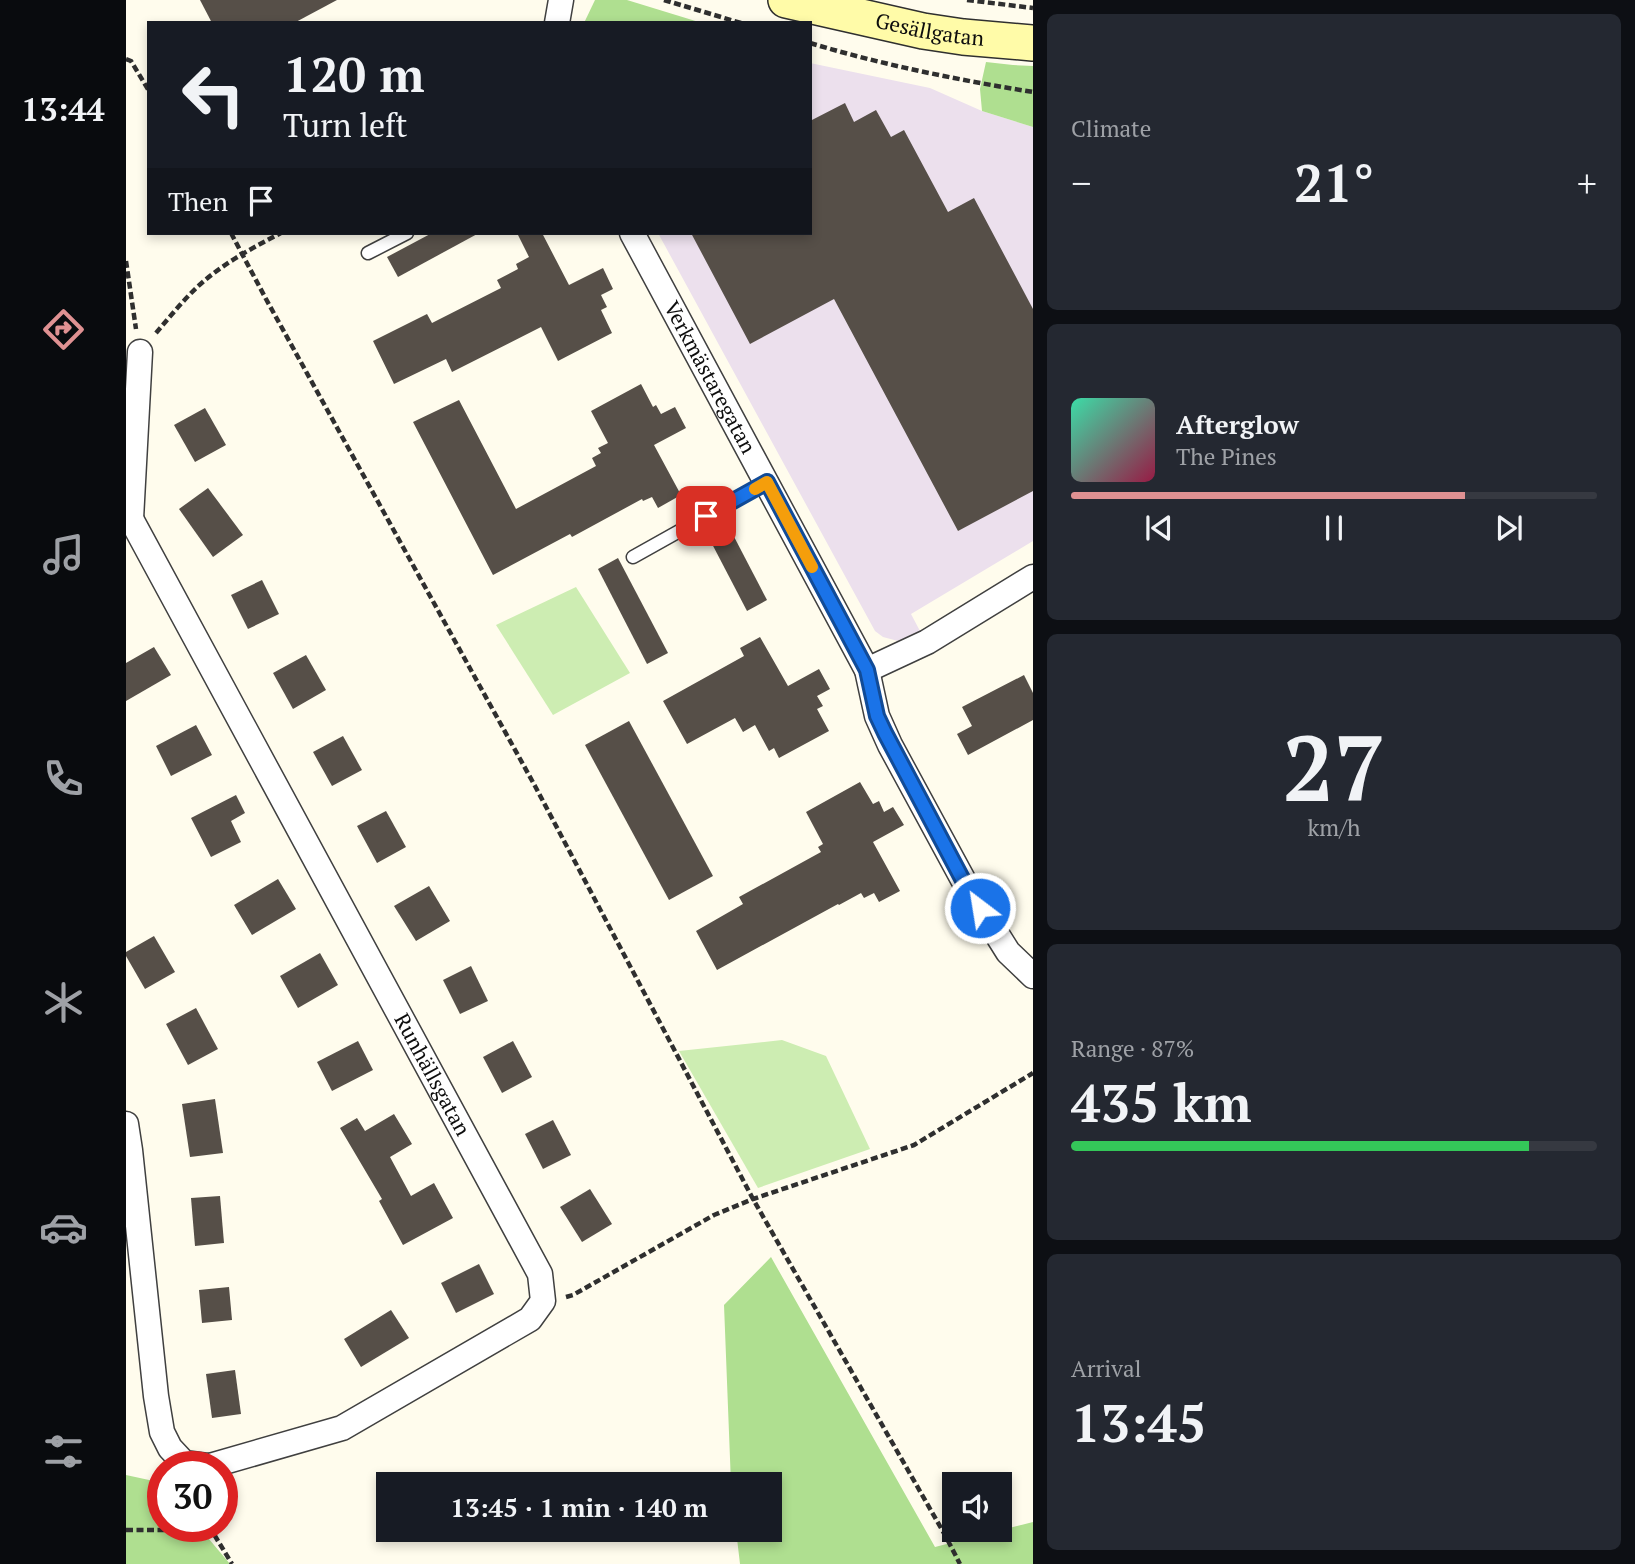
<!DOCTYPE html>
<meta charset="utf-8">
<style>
body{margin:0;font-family:"PT Serif",serif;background:#242831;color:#f1f3f6;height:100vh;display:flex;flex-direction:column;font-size:26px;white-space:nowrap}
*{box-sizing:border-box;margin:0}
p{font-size:23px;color:#9ea1a6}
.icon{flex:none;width:38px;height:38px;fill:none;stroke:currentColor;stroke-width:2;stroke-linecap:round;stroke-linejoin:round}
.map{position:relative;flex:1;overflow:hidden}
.side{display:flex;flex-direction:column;gap:14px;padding:14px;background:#0d0f14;width:602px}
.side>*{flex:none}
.guide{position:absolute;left:21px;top:21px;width:665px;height:214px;border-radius:0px;box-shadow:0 4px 10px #0003;background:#171b24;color:#f1f3f6;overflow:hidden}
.controls{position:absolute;left:816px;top:1472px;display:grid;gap:14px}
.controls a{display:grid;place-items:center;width:70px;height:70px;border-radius:0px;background:#171b24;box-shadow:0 4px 10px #0003;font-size:35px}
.speed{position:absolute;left:21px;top:1451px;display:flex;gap:14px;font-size:35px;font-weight:700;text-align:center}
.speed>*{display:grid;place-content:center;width:91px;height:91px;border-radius:50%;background:#171b24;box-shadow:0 4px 10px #0003;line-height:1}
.speed .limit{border:10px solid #d22;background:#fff;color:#111}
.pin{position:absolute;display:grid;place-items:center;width:60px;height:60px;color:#fff;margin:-30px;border-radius:14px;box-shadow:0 4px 10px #0006}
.me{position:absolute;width:77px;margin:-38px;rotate:329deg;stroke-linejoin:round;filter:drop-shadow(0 0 5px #0008)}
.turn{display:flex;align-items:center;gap:24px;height:147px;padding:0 21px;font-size:32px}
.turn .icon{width:91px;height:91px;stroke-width:2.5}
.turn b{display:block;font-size:49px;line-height:60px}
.then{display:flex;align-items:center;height:66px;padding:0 21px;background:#0003;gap:14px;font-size:26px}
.big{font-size:52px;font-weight:800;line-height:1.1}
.side .widget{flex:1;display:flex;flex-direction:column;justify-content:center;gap:10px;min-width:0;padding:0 24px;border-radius:10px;background:#242831}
.side .dial{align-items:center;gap:0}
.dial b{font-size:91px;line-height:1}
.song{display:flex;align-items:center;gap:21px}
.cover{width:84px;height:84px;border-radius:10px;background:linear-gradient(135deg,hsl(160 70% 55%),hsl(340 70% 35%))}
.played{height:7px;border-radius:4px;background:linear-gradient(90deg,#df9192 75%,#363941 75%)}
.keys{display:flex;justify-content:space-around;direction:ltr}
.heat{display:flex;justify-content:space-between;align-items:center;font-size:38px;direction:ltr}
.charge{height:10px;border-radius:5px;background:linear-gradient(90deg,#34c759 87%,#363941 0)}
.trip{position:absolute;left:250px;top:1472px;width:406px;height:70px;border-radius:0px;background:#171b24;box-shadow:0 4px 10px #0003;font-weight:800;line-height:70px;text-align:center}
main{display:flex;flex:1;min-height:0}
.tabs{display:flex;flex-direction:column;width:126px;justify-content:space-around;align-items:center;background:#090b0e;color:#9ea1a6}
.tabs .icon{width:49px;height:49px}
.tabs .selected{color:#df9192}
.tabs b{font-size:32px;color:#f1f3f6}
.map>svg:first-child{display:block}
.industrial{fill:#ece0ed}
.green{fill:#cdedb2}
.forest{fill:#afdf90}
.building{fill:#564f48}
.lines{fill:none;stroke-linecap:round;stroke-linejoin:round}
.lane-casing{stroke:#404040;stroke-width:15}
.street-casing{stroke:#404040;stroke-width:27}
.secondary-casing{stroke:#2f2f2f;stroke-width:38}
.path{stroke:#2f2f2f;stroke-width:4.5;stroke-dasharray:7 3.5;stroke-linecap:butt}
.lane{stroke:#fff;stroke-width:12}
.street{stroke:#fff;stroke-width:24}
.secondary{stroke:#fffba8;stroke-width:35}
.route-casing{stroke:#114b97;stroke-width:18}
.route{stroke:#1a73e8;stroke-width:12}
.slow{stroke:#f59e0b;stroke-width:12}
.labels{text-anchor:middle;stroke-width:7;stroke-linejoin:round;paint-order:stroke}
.street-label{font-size:21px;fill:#0d0d0d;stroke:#fff}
</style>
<main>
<nav class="tabs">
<b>13:44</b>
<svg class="icon selected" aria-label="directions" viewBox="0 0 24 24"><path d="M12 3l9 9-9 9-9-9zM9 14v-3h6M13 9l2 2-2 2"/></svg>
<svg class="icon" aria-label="music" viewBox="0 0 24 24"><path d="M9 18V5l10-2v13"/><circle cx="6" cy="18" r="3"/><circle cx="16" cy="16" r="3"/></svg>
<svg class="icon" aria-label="phone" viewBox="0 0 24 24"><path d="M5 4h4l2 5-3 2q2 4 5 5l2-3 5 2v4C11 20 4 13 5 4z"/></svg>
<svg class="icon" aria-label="climate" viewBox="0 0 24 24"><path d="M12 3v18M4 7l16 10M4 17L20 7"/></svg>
<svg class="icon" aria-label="car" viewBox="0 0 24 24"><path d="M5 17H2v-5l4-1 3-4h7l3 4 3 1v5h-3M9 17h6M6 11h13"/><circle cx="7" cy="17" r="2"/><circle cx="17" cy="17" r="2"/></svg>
<svg class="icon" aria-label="filters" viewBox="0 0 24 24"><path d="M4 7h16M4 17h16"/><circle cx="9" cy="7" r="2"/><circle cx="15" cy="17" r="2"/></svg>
</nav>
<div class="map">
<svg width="907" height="1564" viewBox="0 0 907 1564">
<rect width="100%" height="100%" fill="#fffced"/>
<path class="industrial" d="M684,63L804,88L856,111L907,127V541L785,614L794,631L772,641L757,637L749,631L532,233H684Z"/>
<g class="green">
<path d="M450,587L504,673L427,715L370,625Z"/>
<path d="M656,1040L700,1056L744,1149L632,1188L553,1051Z"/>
</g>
<g class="forest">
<path d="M469,0H501L576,23H458Z"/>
<path d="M860,62L887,65L907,66V127L856,111L854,89Z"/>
<path d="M645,1257L809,1547L907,1522V1564H614L610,1530H644V1484H605L598,1305Z"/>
<path d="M0,1475L37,1483V1526H72L104,1564H0Z"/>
</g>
<g class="building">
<path d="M74,0H211L168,23H86Z"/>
<path d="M719,103L728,122L750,110L765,137L778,130L822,212L848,198L907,309V491L832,531L708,299L624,344L565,233H684V121Z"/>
<path d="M306,233H353L272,277L261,257Z"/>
<path d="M391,233H416L443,285L477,268L487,289L475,295L481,307L475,310L486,333L432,361L415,327L326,372L320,359L268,384L247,341L301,314L306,323L375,288L371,280L392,269L390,264L403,257Z"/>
<path d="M515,384L527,407L530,405L535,414L549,407L560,428L528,445L555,495L532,508L526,497L517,501L516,499L446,537L444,534L367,575L287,422L333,400L390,509L470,466L466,458L475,453L472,448L482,443L465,411Z"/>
<path d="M79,408L100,445L69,462L48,425Z"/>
<path d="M82,488L117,535L87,557L53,509Z"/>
<path d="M604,529L641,600L621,611L584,540Z"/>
<path d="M492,558L542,653L521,664L472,569Z"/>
<path d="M136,580L153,614L122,629L105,595Z"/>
<path d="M634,637L662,686L693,669L704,689L691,696L697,706L691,709L703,731L653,758L648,748L643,751L629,725L617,732L609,718L561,744L537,701L618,656L614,648Z"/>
<path d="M28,647L45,675L0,701V663Z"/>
<path d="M180,655L200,690L167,709L147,673Z"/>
<path d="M898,675L907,693V720L842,755L831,734L846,726L836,707Z"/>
<path d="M503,721L587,876L543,900L459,745Z"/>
<path d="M70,725L86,755L45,776L30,746Z"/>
<path d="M217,736L236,770L206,786L187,752Z"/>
<path d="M734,782L747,804L753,801L758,812L767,807L778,825L747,842L774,891L753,902L748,893L738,898L735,893L713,905L712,904L591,970L570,931L617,904L613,897L695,852L692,847L697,844L680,812Z"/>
<path d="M110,795L119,813L105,821L115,842L85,857L65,818Z"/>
<path d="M260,811L280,847L251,863L231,826Z"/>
<path d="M152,879L170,909L126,935L108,905Z"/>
<path d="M303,886L324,921L290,941L268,906Z"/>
<path d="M28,936L49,972L19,989L0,956V952Z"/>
<path d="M194,953L212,985L172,1008L154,976Z"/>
<path d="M345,966L362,1001L334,1014L317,980Z"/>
<path d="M70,1008L92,1049L62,1065L40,1024Z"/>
<path d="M232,1041L247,1070L206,1091L191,1062Z"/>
<path d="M387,1041L406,1077L376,1093L357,1057Z"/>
<path d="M89,1099L97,1153L64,1157L56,1104Z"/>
<path d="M268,1114L286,1144L264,1157L285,1196L308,1183L327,1218L277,1245L253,1201L256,1199L214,1128L231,1118L239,1131Z"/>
<path d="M427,1120L445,1155L417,1169L399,1134Z"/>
<path d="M464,1189L486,1224L456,1242L434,1207Z"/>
<path d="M94,1196L98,1243L69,1246L65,1198Z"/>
<path d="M353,1264L368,1294L330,1313L315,1283Z"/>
<path d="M103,1287L106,1320L76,1323L73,1290Z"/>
<path d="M265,1310L283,1338L235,1367L218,1339Z"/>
<path d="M109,1370L115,1414L86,1418L80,1374Z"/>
</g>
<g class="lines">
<defs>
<g id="lane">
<path d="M242,253L281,233"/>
<path d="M507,557L641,482"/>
</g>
<g id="street">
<path d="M431,23L435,0"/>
<path id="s1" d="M506,233L741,670L751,716L764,745L840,885L882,952L907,976"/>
<path id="s2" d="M0,519H5L414,1274L417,1301L404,1319L216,1428L84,1466"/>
<path d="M5,519L14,352"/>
<path d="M741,670L801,642L907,577"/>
<path d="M0,1124L4,1150L30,1396L36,1432L44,1448L58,1463L81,1466"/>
</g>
<g id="secondary">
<path id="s3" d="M660,0L797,31L837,37L907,43"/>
</g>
</defs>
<use href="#lane" class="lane-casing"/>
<use href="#street" class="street-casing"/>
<use href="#secondary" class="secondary-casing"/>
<g class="path">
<path d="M538,0L615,23"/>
<path d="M841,0L907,8"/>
<path d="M684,43C757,65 832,80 907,92"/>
<path d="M0,59L5,61L23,91"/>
<path d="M105,233L140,299L409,786L627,1199L819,1535L834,1564"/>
<path d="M0,261L10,329"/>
<path d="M30,333C48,312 66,289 88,273C109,257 132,245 155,233"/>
<path d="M440,1297L447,1295L588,1215L627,1199L788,1145L907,1073"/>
<path d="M83,1526L106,1564"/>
<path d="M0,1530H58L61,1526"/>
</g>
<use href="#lane" class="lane"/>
<use href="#street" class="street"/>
<use href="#secondary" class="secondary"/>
</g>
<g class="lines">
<defs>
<path id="route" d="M580,516L641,482L741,670L751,716L759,733L840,886L854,908"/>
</defs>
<use href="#route" class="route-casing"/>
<use href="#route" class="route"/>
<path class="slow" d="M629,489L641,482L686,567"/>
</g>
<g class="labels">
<g class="street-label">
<text dy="7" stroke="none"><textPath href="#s3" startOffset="147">Gesällgatan</textPath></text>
<text dy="7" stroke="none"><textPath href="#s1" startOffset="164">Verkmästaregatan</textPath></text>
<text dy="7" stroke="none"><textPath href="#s2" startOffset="637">Runhällsgatan</textPath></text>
</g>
</g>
</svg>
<div class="controls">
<a><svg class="icon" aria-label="sound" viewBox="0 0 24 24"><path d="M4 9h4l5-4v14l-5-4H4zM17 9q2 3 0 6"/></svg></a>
</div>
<div class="speed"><div class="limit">30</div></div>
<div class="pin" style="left:580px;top:516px;background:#d93025"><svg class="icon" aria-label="arrive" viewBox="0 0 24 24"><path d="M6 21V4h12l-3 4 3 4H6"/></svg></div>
<svg class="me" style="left:854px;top:908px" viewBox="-20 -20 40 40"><circle r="17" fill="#1a73e8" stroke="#fff" stroke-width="3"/><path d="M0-11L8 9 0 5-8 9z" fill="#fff"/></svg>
<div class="trip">13:45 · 1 min · 140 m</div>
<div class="guide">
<div class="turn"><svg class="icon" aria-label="left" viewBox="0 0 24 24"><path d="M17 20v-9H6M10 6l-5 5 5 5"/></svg><div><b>120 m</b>Turn left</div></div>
<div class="then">Then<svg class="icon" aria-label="arrive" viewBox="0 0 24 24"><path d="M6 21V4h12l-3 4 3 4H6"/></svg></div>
</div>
</div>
<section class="side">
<div class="widget"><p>Climate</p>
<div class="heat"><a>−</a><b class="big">21°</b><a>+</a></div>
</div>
<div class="widget">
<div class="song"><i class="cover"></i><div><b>Afterglow</b><p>The Pines</p></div></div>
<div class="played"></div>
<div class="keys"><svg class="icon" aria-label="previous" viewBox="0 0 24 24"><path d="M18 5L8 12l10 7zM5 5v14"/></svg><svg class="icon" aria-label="pause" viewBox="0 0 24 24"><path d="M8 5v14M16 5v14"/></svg><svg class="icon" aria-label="next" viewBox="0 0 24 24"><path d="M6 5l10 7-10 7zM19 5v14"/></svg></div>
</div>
<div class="widget dial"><b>27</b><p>km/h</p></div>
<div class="widget"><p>Range · 87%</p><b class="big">435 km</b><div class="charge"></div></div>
<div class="widget"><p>Arrival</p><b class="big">13:45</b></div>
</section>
</main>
